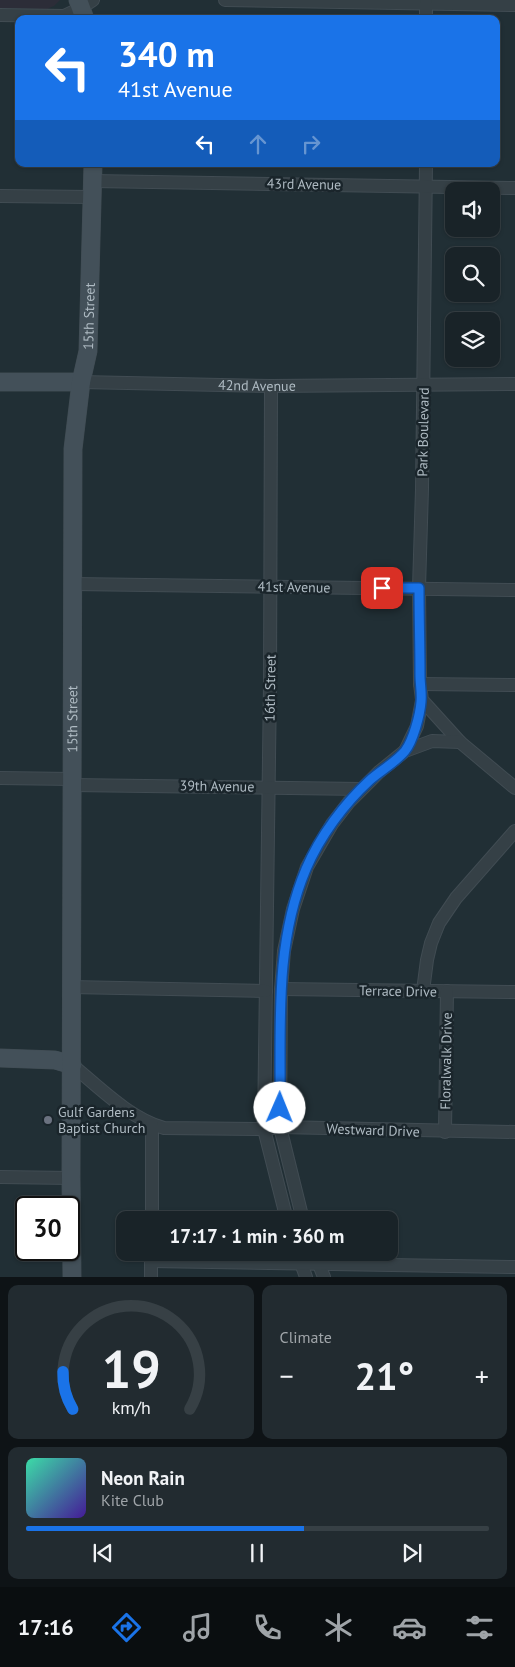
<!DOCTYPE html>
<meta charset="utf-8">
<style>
body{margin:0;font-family:"PT Sans",sans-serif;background:#222b30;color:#f1f3f6;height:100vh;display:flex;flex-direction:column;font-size:19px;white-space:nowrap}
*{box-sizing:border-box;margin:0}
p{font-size:16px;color:#9fa4a8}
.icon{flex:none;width:28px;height:28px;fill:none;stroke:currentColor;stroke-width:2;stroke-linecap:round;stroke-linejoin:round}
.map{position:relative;height:1277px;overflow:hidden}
.panel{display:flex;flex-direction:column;gap:8px;padding:8px;background:#0e1316;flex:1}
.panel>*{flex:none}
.top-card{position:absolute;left:15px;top:15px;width:485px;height:152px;border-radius:10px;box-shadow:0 1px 4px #0004,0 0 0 1px #374045;background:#1a73e8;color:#fff;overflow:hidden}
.buttons{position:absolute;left:445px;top:182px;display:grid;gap:10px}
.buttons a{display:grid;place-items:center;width:55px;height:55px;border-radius:10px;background:#192328;box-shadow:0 1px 4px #0004,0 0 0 1px #374045;font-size:25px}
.speed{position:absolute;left:15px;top:1196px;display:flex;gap:10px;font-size:25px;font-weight:700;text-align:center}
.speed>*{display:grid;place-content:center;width:65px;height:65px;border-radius:50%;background:#192328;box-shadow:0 1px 4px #0004,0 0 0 1px #374045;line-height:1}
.speed .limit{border:2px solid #111;border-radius:8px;background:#fff;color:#111}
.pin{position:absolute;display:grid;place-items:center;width:42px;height:42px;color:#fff;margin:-21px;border-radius:10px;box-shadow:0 2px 8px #0006}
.me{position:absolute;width:55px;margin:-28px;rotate:1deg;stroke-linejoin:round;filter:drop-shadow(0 0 4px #0008)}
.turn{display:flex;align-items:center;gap:18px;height:105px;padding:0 20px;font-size:22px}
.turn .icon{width:65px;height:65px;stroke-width:2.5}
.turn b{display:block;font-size:35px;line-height:42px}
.lanes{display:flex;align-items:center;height:48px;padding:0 20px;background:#0003;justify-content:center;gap:25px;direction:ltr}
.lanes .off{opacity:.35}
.big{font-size:38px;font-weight:800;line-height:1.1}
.panel .tile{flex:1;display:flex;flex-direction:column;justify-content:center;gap:8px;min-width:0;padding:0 18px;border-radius:10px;background:#222b30}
.panel .dial{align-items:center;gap:0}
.dial svg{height:130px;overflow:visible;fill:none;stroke:#374045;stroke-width:7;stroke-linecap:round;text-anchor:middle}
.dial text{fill:#f1f3f6;stroke:none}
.song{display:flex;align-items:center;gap:15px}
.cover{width:60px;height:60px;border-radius:8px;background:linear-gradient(135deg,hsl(160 70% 55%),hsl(260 70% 35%))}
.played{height:5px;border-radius:2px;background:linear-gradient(90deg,#1a73e8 60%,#374045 60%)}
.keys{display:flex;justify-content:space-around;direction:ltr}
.heat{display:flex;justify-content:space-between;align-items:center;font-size:28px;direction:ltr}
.panel .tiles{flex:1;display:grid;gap:8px;grid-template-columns:1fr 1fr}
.tile:last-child{grid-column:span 2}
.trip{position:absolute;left:116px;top:1211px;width:282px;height:50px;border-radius:10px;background:#192328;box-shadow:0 1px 4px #0004,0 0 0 1px #374045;font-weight:800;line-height:50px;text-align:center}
.tab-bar{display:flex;height:80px;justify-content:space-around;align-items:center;background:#0a0e10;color:#9fa4a8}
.tab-bar .icon{width:35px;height:35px}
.tab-bar .active{color:#1a73e8}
.tab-bar b{font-size:22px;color:#f1f3f6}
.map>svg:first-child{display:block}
.medical{fill:#2c2d38}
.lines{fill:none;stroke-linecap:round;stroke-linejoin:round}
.street-casing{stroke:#414c53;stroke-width:14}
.secondary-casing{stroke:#414c53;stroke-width:19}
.street{stroke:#354046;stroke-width:12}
.secondary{stroke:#435059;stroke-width:18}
.route-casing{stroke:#114b97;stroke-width:12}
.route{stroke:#1a73e8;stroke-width:9}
.worship-dot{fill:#6b7280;stroke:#1a252b;stroke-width:2}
.labels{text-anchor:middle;stroke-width:5;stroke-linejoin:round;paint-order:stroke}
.street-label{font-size:14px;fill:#afbbc3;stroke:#1a252b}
.poi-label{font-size:14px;fill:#afbbc3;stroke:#1a252b;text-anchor:start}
</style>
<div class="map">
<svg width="515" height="1277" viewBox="0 0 515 1277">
<rect width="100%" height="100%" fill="#212f35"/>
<path class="medical" d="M0,0H60L54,6L47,9L0,8Z"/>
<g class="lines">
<defs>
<g id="street">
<path d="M225,0L515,5"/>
<path d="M426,3V19"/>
<path d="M0,15L64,16L81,8L93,0"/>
<path d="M426,164L422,489L419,588L420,684L422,700L460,742"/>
<path d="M93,181L515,188"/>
<path d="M0,196L92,197"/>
<path id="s1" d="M81,382L271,386L515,384"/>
<path d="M271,386L270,684L264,1129L287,1220"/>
<path d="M73,584L515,590"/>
<path d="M420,684L515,685"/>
<path d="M405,751L417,726L422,700"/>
<path d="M0,778L72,779"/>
<path d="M72,785L361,789"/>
<path d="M71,987L266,991"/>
<path d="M281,989L515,992"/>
<path d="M423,991L427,960L431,943L439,923L456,898L515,831"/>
<path d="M72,1065C99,1087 130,1119 164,1128L264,1129L280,1127L515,1132"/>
<path d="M445,1132L447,991"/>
<path d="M0,1177L71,1178"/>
<path d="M152,1220V1125"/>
<path d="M303,1220L280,1127L281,989L284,951L293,909L307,867L332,824L349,802L379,772L405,751L432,741L460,742L515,788"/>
<path d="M297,1252L306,1277"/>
<path d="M314,1252L324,1277"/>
<path d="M151,1261L515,1267"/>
<path d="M151,1277V1255"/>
</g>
<g id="secondary">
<path d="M78,0L85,19"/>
<path d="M0,382H81"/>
<path d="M0,1058L55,1060L72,1065"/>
<path id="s2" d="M72,1277L71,1178L73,449L81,382L88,351L93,164"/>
</g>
</defs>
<use href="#street" class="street-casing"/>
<use href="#secondary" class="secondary-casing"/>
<use href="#street" class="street"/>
<use href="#secondary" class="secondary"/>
</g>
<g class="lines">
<defs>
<path id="route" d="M280,1108C281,1028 274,944 306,869C320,836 344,804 370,780C380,771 396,762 405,751C413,741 420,715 421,702C422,693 420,684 420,675C420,646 419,617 419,588H382"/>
</defs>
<use href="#route" class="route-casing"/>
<use href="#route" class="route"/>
</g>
<circle class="worship-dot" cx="48" cy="1120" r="5"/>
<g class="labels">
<g class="street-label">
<text transform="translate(304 184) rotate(1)" y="5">43rd Avenue</text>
<text dy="5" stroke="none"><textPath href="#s2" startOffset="962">15th Street</textPath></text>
<text dy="5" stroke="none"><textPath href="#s1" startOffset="176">42nd Avenue</textPath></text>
<text transform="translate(423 432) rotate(-89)" y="5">Park Boulevard</text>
<text transform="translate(294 587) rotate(1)" y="5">41st Avenue</text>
<text transform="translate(270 688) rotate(-89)" y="5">16th Street</text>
<text dy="5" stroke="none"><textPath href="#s2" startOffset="558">15th Street</textPath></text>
<text transform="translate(217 786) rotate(1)" y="5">39th Avenue</text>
<text transform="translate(398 991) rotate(1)" y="5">Terrace Drive</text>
<text transform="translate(446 1061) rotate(-89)" y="5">Floralwalk Drive</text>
<text transform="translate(373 1130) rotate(2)" y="5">Westward Drive</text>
</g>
<g class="poi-label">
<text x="58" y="1117">Gulf Gardens<tspan x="58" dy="16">Baptist Church</tspan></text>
</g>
</g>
</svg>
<div class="buttons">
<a><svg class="icon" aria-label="sound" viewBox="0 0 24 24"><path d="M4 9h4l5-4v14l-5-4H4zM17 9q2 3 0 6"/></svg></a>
<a><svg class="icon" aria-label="search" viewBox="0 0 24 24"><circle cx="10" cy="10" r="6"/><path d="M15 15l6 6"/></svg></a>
<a><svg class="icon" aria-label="layers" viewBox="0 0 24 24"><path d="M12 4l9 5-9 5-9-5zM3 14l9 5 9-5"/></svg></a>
</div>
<div class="speed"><div class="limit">30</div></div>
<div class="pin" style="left:382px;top:588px;background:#d93025"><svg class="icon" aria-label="arrive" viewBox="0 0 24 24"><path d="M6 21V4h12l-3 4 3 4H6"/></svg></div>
<svg class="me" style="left:280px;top:1108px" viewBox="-20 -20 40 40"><circle r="19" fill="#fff"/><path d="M0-13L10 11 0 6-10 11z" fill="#1a73e8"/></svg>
<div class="trip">17:17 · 1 min · 360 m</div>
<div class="top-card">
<div class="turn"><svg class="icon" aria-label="left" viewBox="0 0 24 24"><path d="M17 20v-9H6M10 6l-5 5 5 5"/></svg><div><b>340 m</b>41st Avenue</div></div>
<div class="lanes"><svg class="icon" aria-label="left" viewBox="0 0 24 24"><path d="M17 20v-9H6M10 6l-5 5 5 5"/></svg><svg class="icon off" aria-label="ahead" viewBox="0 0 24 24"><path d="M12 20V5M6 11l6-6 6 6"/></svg><svg class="icon off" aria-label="right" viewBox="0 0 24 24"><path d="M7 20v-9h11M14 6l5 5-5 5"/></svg></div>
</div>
</div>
<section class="panel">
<div class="tiles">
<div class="tile dial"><svg viewBox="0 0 100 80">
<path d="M14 69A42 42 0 1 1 86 69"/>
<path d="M14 69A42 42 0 0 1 8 46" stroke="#1a73e8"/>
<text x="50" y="56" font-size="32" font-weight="700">19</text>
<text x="50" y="72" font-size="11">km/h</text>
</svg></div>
<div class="tile"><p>Climate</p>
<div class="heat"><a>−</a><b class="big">21°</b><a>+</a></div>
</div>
<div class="tile">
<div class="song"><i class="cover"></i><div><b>Neon Rain</b><p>Kite Club</p></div></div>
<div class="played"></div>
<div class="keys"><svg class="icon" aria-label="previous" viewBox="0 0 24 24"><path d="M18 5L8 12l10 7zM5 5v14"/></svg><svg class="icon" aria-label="pause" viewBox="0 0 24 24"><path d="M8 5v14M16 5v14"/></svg><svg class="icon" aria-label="next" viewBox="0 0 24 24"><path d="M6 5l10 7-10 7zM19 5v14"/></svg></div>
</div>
</div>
</section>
<nav class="tab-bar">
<b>17:16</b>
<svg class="icon active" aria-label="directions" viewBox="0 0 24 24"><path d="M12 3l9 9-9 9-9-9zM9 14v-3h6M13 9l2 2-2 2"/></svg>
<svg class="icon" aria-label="music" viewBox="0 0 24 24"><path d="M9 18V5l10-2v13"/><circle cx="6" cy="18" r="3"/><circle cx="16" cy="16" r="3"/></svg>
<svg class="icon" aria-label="phone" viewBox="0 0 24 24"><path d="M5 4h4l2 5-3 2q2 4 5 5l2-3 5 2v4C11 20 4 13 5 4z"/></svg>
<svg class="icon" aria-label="climate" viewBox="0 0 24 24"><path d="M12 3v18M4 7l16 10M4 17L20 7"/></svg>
<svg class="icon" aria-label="car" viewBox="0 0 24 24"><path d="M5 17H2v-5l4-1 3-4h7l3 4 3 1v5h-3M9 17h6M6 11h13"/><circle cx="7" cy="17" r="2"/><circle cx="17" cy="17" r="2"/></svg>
<svg class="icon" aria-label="filters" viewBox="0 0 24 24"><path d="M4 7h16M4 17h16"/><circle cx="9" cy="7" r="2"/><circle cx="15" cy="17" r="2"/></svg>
</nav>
